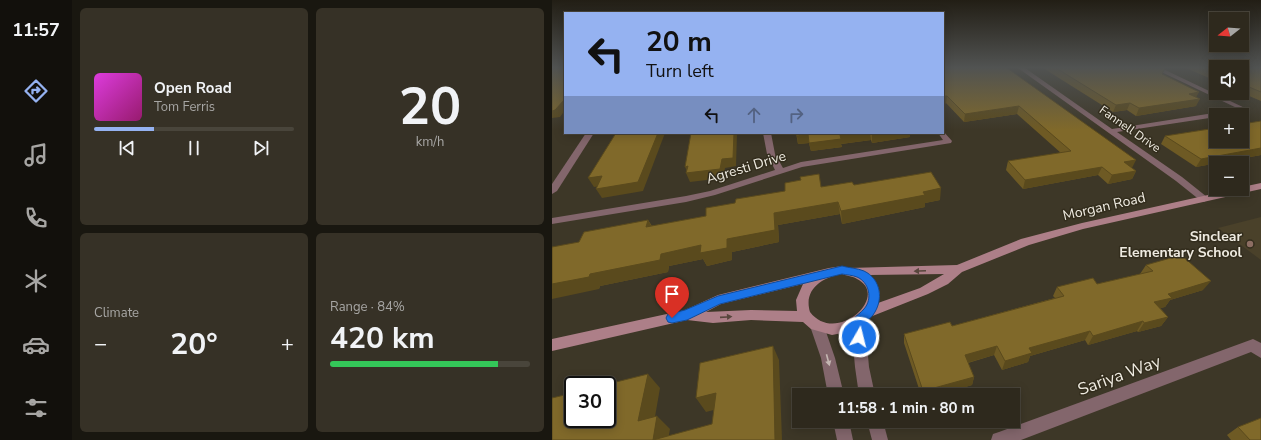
<!DOCTYPE html>
<meta charset="utf-8">
<style>
body{margin:0;font-family:"Nunito Sans",sans-serif;background:#363126;color:#f1f3f6;height:100vh;display:flex;flex-direction:column;font-size:15px;white-space:nowrap}
*{box-sizing:border-box;margin:0}
p{font-size:13px;color:#a7a6a4}
.icon{flex:none;width:22px;height:22px;fill:none;stroke:currentColor;stroke-width:2;stroke-linecap:round;stroke-linejoin:round}
.map{position:relative;flex:1;overflow:hidden}
.side{display:flex;flex-direction:column;gap:8px;padding:8px;background:#191710;width:480px}
.side>*{flex:none}
.guide{position:absolute;left:12px;top:12px;width:380px;height:122px;border-radius:0px;box-shadow:0 2px 10px #0003,0 0 0 1px #49453b;background:#95b2f1;color:#111;overflow:hidden}
.needle{width:26px;rotate:253deg}
.buttons{position:absolute;left:657px;top:12px;display:grid;gap:8px}
.buttons a{display:grid;place-items:center;width:40px;height:40px;border-radius:0px;background:#2e291d;box-shadow:0 2px 10px #0003,0 0 0 1px #49453b;font-size:20px}
.speed{position:absolute;left:12px;top:376px;display:flex;gap:8px;font-size:20px;font-weight:700;text-align:center}
.speed>*{display:grid;place-content:center;width:52px;height:52px;border-radius:50%;background:#2e291d;box-shadow:0 2px 10px #0003,0 0 0 1px #49453b;line-height:1}
.speed .limit{border:2px solid #111;border-radius:6px;background:#fff;color:#111}
.pin{position:absolute;display:grid;place-items:center;width:34px;height:34px;color:#fff;margin:-41px -17px;border-radius:50% 50% 50% 0;rotate:-45deg;box-shadow:0 0 4px #0007}
.pin .icon{rotate:45deg}
.me{position:absolute;width:44px;margin:-22px;rotate:8deg;stroke-linejoin:round;filter:drop-shadow(0 0 3px #0008)}
.turn{display:flex;align-items:center;gap:14px;height:84px;padding:0 16px;font-size:18px}
.turn .icon{width:52px;height:52px;stroke-width:2.5}
.turn b{display:block;font-size:28px;line-height:34px}
.lanes{display:flex;align-items:center;height:38px;padding:0 16px;background:#0003;justify-content:center;gap:20px;direction:ltr}
.lanes .off{opacity:.35}
.big{font-size:30px;font-weight:700;line-height:1.1}
.side .tile{flex:1;display:flex;flex-direction:column;justify-content:center;gap:6px;min-width:0;padding:0 14px;border-radius:6px;background:#363126}
.side .dial{align-items:center;gap:0}
.dial b{font-size:52px;line-height:1}
.song{display:flex;align-items:center;gap:12px}
.cover{width:48px;height:48px;border-radius:6px;background:linear-gradient(135deg,hsl(300 70% 55%),hsl(320 70% 35%))}
.played{height:4px;border-radius:2px;background:linear-gradient(90deg,#95b2f1 30%,#49453b 30%)}
.keys{display:flex;justify-content:space-around;direction:ltr}
.heat{display:flex;justify-content:space-between;align-items:center;font-size:22px;direction:ltr}
.charge{height:6px;border-radius:3px;background:linear-gradient(90deg,#34c759 84%,#49453b 0)}
.side .tiles{flex:1;display:grid;gap:8px;grid-template-columns:repeat(2,1fr)}
.trip{position:absolute;left:240px;top:388px;width:228px;height:40px;border-radius:0px;background:#2e291d;box-shadow:0 2px 10px #0003,0 0 0 1px #49453b;font-weight:700;line-height:40px;text-align:center}
main{display:flex;flex:1;min-height:0}
.tabs{display:flex;flex-direction:column;width:72px;justify-content:space-around;align-items:center;background:#12100c;color:#a7a6a4}
.tabs .icon{width:28px;height:28px}
.tabs .on{color:#95b2f1}
.tabs b{font-size:18px;color:#f1f3f6}
.map>svg:first-child{display:block}
.built{fill:#4a412a}
.lines{fill:none;stroke-linecap:round;stroke-linejoin:round}
.street{fill:#83666c;fill-rule:evenodd}
.secondary{fill:#ad7f88;fill-rule:evenodd}
.wall{fill:#6e5a24}
.shaded-wall{fill:#5a4a1d}
.building{fill:#80692a;stroke:#5a4a1d}
.oneway{fill:#58463d}
.oneway2{fill:#c4b6b2}
.route{fill:#1a73e8;stroke:#114b97}
.education-dot{fill:#8d6e63;stroke:#332d1d;stroke-width:1.5}
.labels{text-anchor:middle;stroke-width:3;stroke-linejoin:round;paint-order:stroke}
.far-street-label{font-size:12px;fill:#efebe1;stroke:#332d1d}
.street-label{font-size:14px;fill:#efebe1;stroke:#332d1d}
.poi-label{font-size:14px;font-weight:bold;fill:#efebe1;stroke:#332d1d;text-anchor:end}
.near-street-label{font-size:17px;fill:#efebe1;stroke:#332d1d}
</style>
<main>
<nav class="tabs">
<b>11:57</b>
<svg class="icon on" aria-label="directions" viewBox="0 0 24 24"><path d="M12 3l9 9-9 9-9-9zM9 14v-3h6M13 9l2 2-2 2"/></svg>
<svg class="icon" aria-label="music" viewBox="0 0 24 24"><path d="M9 18V5l10-2v13"/><circle cx="6" cy="18" r="3"/><circle cx="16" cy="16" r="3"/></svg>
<svg class="icon" aria-label="phone" viewBox="0 0 24 24"><path d="M5 4h4l2 5-3 2q2 4 5 5l2-3 5 2v4C11 20 4 13 5 4z"/></svg>
<svg class="icon" aria-label="climate" viewBox="0 0 24 24"><path d="M12 3v18M4 7l16 10M4 17L20 7"/></svg>
<svg class="icon" aria-label="car" viewBox="0 0 24 24"><path d="M5 17H2v-5l4-1 3-4h7l3 4 3 1v5h-3M9 17h6M6 11h13"/><circle cx="7" cy="17" r="2"/><circle cx="17" cy="17" r="2"/></svg>
<svg class="icon" aria-label="filters" viewBox="0 0 24 24"><path d="M4 7h16M4 17h16"/><circle cx="9" cy="7" r="2"/><circle cx="15" cy="17" r="2"/></svg>
</nav>
<section class="side">
<div class="tiles">
<div class="tile">
<div class="song"><i class="cover"></i><div><b>Open Road</b><p>Tom Ferris</p></div></div>
<div class="played"></div>
<div class="keys"><svg class="icon" aria-label="previous" viewBox="0 0 24 24"><path d="M18 5L8 12l10 7zM5 5v14"/></svg><svg class="icon" aria-label="pause" viewBox="0 0 24 24"><path d="M8 5v14M16 5v14"/></svg><svg class="icon" aria-label="next" viewBox="0 0 24 24"><path d="M6 5l10 7-10 7zM19 5v14"/></svg></div>
</div>
<div class="tile dial"><b>20</b><p>km/h</p></div>
<div class="tile"><p>Climate</p>
<div class="heat"><a>−</a><b class="big">20°</b><a>+</a></div>
</div>
<div class="tile"><p>Range · 84%</p><b class="big">420 km</b><div class="charge"></div></div>
</div>
</section>
<div class="map">
<svg width="709" height="440" viewBox="0 0 709 440">
<rect width="100%" height="100%" fill="#3d3727"/>
<path class="built" d="M709,217V260L666,228Z"/>
<g class="lines">
<g class="street">
<path d="M466,68H473L560,129L687,109L601,68H609L697,110L694,112L664,115V117L565,132L630,177L655,197L657,199L652,202L649,201L624,181Z"/>
<path d="M391,131L400,141L399,143L250,167L163,195L134,202L0,224V218L134,196L158,191L223,170L215,154L211,133H219L223,154L231,168L249,162L391,140L386,133H391Z"/>
<path d="M34,133H42L5,191L0,194V184Z"/>
<path d="M306,316L311,318L313,322L317,367L323,395H307L303,367L299,322L301,318Z"/>
<path d="M265,320L270,322L272,326L283,358L292,395H276L269,358L258,326L260,322Z"/>
<path d="M701,339L709,343V358L699,352L469,440H439L441,434L447,432Z"/>
<path d="M281,421H297L301,440H285Z"/>
<path d="M315,421H331L336,440H320Z"/>
</g>
<path class="secondary" d="M709,183V189L531,229L477,245L410,272L396,284L376,294L318,317L313,323L300,331L280,335L259,329L251,322L199,320L161,323L135,320L0,351V339L133,310L166,295L277,268L290,266L297,268L405,265L469,239L530,223L683,189H690V187ZM290,274C295,276 301,276 305,279C339,296 284,346 258,312C251,289 271,277 290,274ZM392,274L368,288L326,303C330,292 326,283 317,275ZM251,284L244,300L245,311L199,310L154,312L169,304Z"/>
</g>
<g class="wall">
<path d="M391,68H455L584,171L580,179L556,184L546,175L471,189L454,170L456,161L509,153L465,114L412,122L394,103L392,104L391,102Z"/>
<path d="M491,68H613L610,74L645,97L644,106L584,116L575,110L561,112Z"/>
<path d="M634,68H664V81Z"/>
<path d="M690,68H709V101L690,93Z"/>
<path d="M709,121V155L644,167L609,144L613,136Z"/>
<path d="M244,133H358V137L320,143L319,140L289,144L290,147L259,151L257,143L246,144Z"/>
<path d="M302,185L388,200L373,203V207L290,224L288,214L226,225L227,242L180,252V260L155,266L151,259L117,266L116,272L48,286L47,289L27,242L96,220L100,226L154,216L269,187Z"/>
<path d="M594,265L651,290L618,300L613,307L608,308L616,317L609,326L586,332L585,331L536,345L533,340L478,356L476,362L450,370L442,355L416,363L422,377L420,385L387,395H369L352,343V334L400,326L503,298L501,296L505,287L545,284L588,274Z"/>
<path d="M686,427L709,440H679L675,435Z"/>
</g>
<g class="shaded-wall">
<path d="M647,92L643,99H648L644,106L584,116L587,108L637,94Z"/>
<path d="M393,96H395L394,103L392,104Z"/>
<path d="M13,99V110L8,117L0,118V111Z"/>
<path d="M578,103L575,110L561,112L564,105Z"/>
<path d="M467,106L465,114L412,122L413,114Z"/>
<path d="M106,133H113L91,191L50,198L44,189Z"/>
<path d="M182,133H185L184,166L173,168L171,178L138,182L134,173H136L133,167L170,159Z"/>
<path d="M306,133H318L319,140L289,144L290,147L259,151L257,143L288,135Z"/>
<path d="M330,133H358V137L320,143V134Z"/>
<path d="M256,134L257,143L246,144L245,136Z"/>
<path d="M709,148V155L644,167L649,159Z"/>
<path d="M584,160L580,168L572,162Z"/>
<path d="M550,167L546,175L471,189L473,180Z"/>
<path d="M584,171L580,179L556,184L560,175Z"/>
<path d="M50,176L56,185L42,187L36,178Z"/>
<path d="M389,188L388,200L373,203V207L290,224L289,211L371,192Z"/>
<path d="M286,202L288,214L226,225L227,242L180,252V260L155,266L151,259L117,266L116,272L48,286L47,289L0,299V284L109,254L175,239L222,213Z"/>
<path d="M96,220L103,233L94,227Z"/>
<path d="M659,281L651,290L618,300L613,307L596,311L602,302L616,294Z"/>
<path d="M616,317L609,326L586,332L592,323Z"/>
<path d="M591,321L585,331L536,345L541,336Z"/>
<path d="M538,331L533,340L478,356L476,362L450,370L453,361L477,348Z"/>
<path d="M221,346L227,360L230,440H223Z"/>
<path d="M445,346L442,355L411,364L413,355Z"/>
<path d="M96,374L108,388L100,434L86,421Z"/>
<path d="M422,377L420,385L387,395H371V391Z"/>
<path d="M164,393L173,407L154,412L144,398Z"/>
<path d="M105,416L118,429L116,440H101Z"/>
</g>
<g class="building">
<path d="M0,68H13V99L3,110L0,111Z"/>
<path d="M391,68H455L584,160L572,162L584,171L560,175L550,167L473,180L456,161L519,151L467,106L413,114L395,96H393L391,94Z"/>
<path d="M504,68H613L610,74L647,92L637,94L648,99L587,108L578,103L564,105Z"/>
<path d="M653,68H664V73Z"/>
<path d="M690,68H709V92L690,84Z"/>
<path d="M709,121V148L649,159L613,136L664,128V141H690V124Z"/>
<path d="M64,133H106L86,182L44,189L50,176L36,178Z"/>
<path d="M139,133H182L181,158L170,159L168,169L134,173L136,166L133,167Z"/>
<path d="M244,133H306L288,135L289,139L257,143L256,134L245,136Z"/>
<path d="M319,133H330L320,134Z"/>
<path d="M379,172L389,188L371,192L373,195L289,211L286,202L222,213L223,230L175,239V248L148,253L149,245L109,254L108,260L38,274L37,277L0,284V247L27,242L32,232L96,220L94,227L154,216V208L183,203L184,199L233,191V183L249,180L248,177L267,174L269,187L300,182L302,185Z"/>
<path d="M629,255L659,281L616,294L620,298L602,302L616,317L592,323L591,321L541,336L538,331L477,348L480,353L453,361L445,346L413,355L422,377L371,391L352,334L398,322L400,326L512,296L505,287L541,278L545,284L601,271L594,265Z"/>
<path d="M221,346L223,440H0V398L21,393V419H55V385H52L96,374L86,421L105,416L101,440L160,424L164,393L144,398L148,363Z"/>
<path d="M709,418V440H698L686,427Z"/>
</g>
<defs><path id="oneway-solid" d="M-6-.8H1V-3.2L6.5 0L1 3.2V.8H-6Z"/></defs>
<g class="oneway">
<use href="#oneway-solid" transform="translate(368 271) rotate(178)"/>
<use href="#oneway-solid" transform="translate(174 317) rotate(-4)"/>
</g>
<use class="oneway2" href="#oneway-solid" transform="translate(276 360) rotate(75)"/>
<linearGradient id="sky" x2="0" y2="1"><stop stop-color="#221e15"/><stop offset="0.52" stop-color="#515352"/><stop offset="1" stop-color="#515352" stop-opacity="0"/></linearGradient>
<rect width="709" height="130" fill="url(#sky)"/>
<path class="route" d="M290,266C297,268 305,268 312,271C329,279 332,300 321,315C319,318 315,321 312,324L313,337L312,341L307,342L303,341C301,336 298,325 301,320C304,315 309,313 312,309C321,299 317,282 305,277C300,275 295,275 290,274L168,304L135,320L120,323L116,322L114,318L116,314L133,310L166,296Z"/>
<circle class="education-dot" cx="698" cy="244" r="4"/>
<g class="labels">
<g class="far-street-label">
<text transform="translate(578 129) rotate(35)" y="4">Fannell Drive</text>
</g>
<g class="street-label">
<text transform="translate(194 167) rotate(-17)" y="5">Agresti Drive</text>
<text transform="translate(552 206) rotate(-13)" y="5">Morgan Road</text>
</g>
<g class="poi-label">
<text x="690" y="241">Sinclear<tspan x="690" dy="16">Elementary School</tspan></text>
</g>
<g class="near-street-label">
<text transform="translate(567 375) rotate(-20)" y="6">Sariya Way</text>
</g>
</g>
</svg>
<div class="buttons">
<a><svg class="needle" viewBox="-14 -14 28 28"><path d="M0-13l5 13h-10z" fill="#e53935"/><path d="M0 13l5-13h-10z" fill="#a7a6a4"/></svg></a>
<a><svg class="icon" aria-label="sound" viewBox="0 0 24 24"><path d="M4 9h4l5-4v14l-5-4H4zM17 9q2 3 0 6"/></svg></a>
<a>+</a>
<a>−</a>
</div>
<div class="speed"><div class="limit">30</div></div>
<div class="pin" style="left:120px;top:318px;background:#d93025"><svg class="icon" aria-label="arrive" viewBox="0 0 24 24"><path d="M6 21V4h12l-3 4 3 4H6"/></svg></div>
<svg class="me" style="left:307px;top:337px" viewBox="-20 -20 40 40"><circle r="17" fill="#1a73e8" stroke="#fff" stroke-width="3"/><path d="M0-11L8 9 0 5-8 9z" fill="#fff"/></svg>
<div class="trip">11:58 · 1 min · 80 m</div>
<div class="guide">
<div class="turn"><svg class="icon" aria-label="left" viewBox="0 0 24 24"><path d="M17 20v-9H6M10 6l-5 5 5 5"/></svg><div><b>20 m</b>Turn left</div></div>
<div class="lanes"><svg class="icon" aria-label="left" viewBox="0 0 24 24"><path d="M17 20v-9H6M10 6l-5 5 5 5"/></svg><svg class="icon off" aria-label="ahead" viewBox="0 0 24 24"><path d="M12 20V5M6 11l6-6 6 6"/></svg><svg class="icon off" aria-label="right" viewBox="0 0 24 24"><path d="M7 20v-9h11M14 6l5 5-5 5"/></svg></div>
</div>
</div>
</main>
